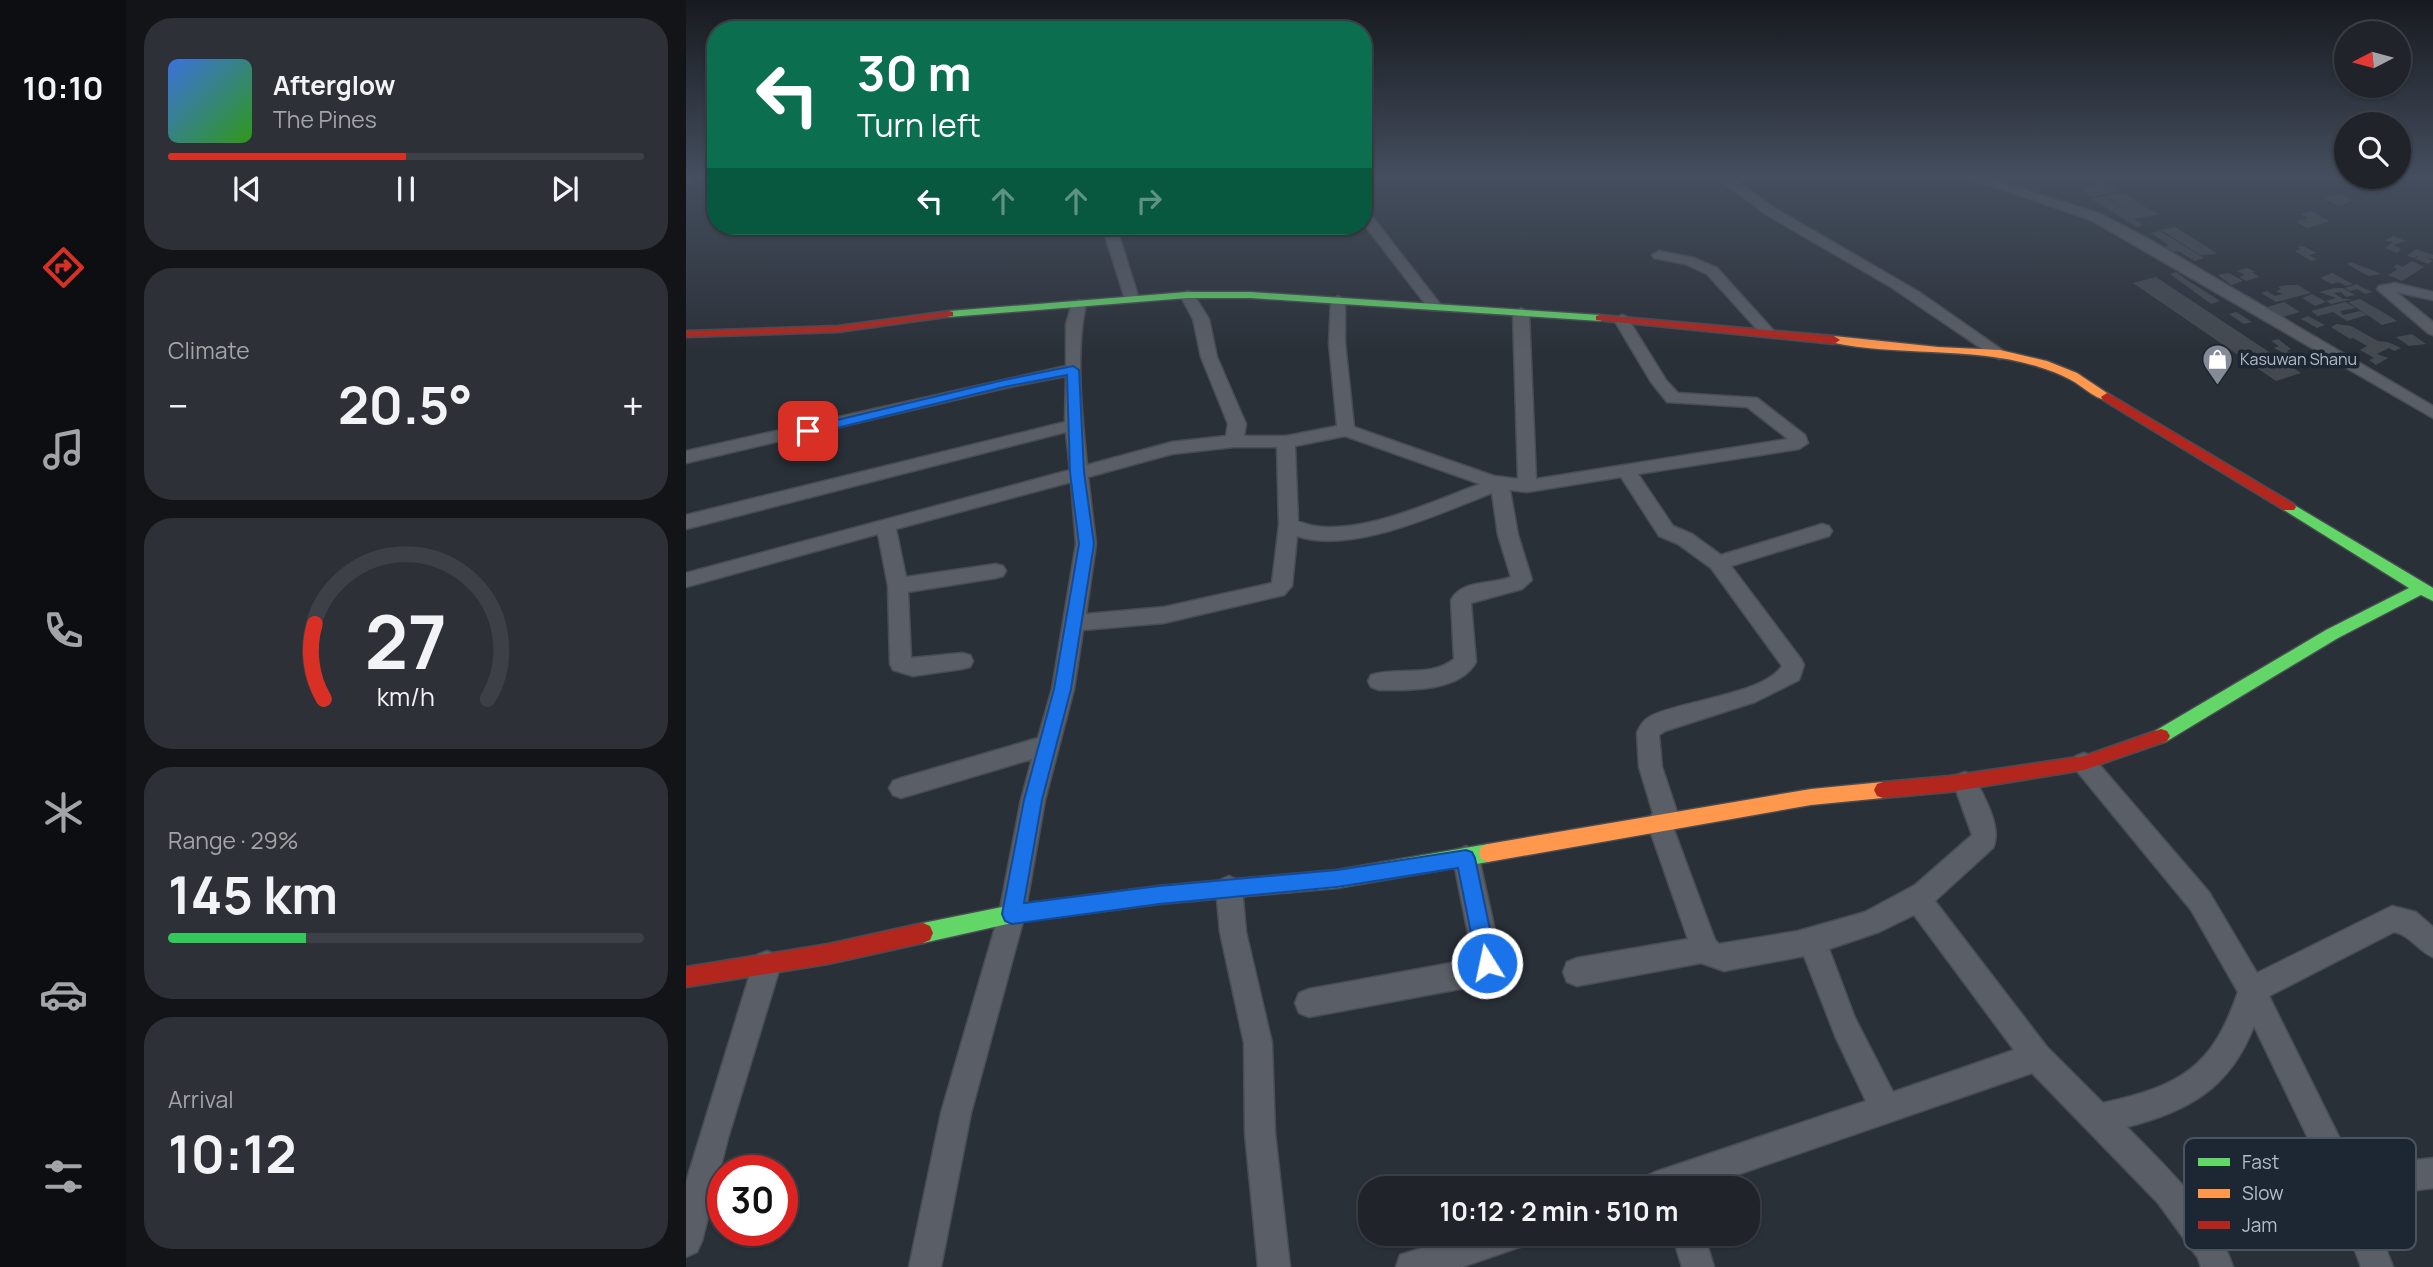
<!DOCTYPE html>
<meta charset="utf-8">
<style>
body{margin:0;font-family:Manrope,sans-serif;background:#2d3036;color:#f1f3f6;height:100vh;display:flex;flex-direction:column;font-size:26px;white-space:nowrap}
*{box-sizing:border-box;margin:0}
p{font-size:23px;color:#a2a4a8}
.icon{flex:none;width:38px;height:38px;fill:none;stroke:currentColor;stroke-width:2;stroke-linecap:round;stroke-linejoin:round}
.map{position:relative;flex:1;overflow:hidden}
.sheet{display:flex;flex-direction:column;gap:18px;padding:18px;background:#121417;width:560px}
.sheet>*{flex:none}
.guide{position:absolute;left:21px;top:21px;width:665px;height:214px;border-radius:28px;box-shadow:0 2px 5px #0004,0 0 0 2px #3d4147;background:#0b6e4f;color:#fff;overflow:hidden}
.needle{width:46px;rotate:264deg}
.buttons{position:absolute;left:1648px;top:21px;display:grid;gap:14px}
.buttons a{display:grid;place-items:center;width:77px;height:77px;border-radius:50%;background:#20242a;box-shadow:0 2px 5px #0004,0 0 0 2px #3d4147;font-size:35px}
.speed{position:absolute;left:21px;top:1155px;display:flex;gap:14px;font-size:35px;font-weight:700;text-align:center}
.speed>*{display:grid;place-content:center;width:91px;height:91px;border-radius:50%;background:#20242a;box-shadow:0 2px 5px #0004,0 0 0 2px #3d4147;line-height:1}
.speed .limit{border:10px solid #d22;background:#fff;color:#111}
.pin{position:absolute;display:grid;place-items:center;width:60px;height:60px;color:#fff;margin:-30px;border-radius:14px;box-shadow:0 4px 10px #0006}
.me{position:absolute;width:77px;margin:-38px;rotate:350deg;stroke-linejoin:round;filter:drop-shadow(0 0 5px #0008)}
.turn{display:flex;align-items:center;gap:24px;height:147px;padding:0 35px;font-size:32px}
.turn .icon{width:91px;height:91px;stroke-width:2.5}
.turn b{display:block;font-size:49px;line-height:60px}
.lanes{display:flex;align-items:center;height:66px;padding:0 35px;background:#0003;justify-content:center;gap:35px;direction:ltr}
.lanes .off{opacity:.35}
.big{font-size:52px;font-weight:700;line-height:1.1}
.sheet .card{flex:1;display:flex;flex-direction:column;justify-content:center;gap:10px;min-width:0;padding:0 24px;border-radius:28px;background:#2d3036}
.sheet .dial{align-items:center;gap:0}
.dial svg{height:182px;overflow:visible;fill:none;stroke:#3d4147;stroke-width:7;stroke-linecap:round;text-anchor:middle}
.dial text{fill:#f1f3f6;stroke:none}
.song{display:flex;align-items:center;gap:21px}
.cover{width:84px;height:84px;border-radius:10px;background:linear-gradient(135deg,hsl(220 70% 55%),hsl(110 70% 35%))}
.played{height:7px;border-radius:4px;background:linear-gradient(90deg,#d93025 50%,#3d4147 50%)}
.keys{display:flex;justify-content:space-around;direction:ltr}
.heat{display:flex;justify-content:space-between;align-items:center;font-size:38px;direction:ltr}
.charge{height:10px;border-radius:5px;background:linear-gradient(90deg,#34c759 29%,#3d4147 0)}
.trip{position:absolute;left:672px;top:1176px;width:402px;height:70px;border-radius:28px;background:#20242a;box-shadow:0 2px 5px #0004,0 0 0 2px #3d4147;font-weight:700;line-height:70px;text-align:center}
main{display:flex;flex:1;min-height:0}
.menu{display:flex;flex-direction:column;width:126px;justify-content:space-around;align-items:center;background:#0d0e11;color:#a2a4a8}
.menu .icon{width:49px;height:49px}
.menu .selected{color:#d93025}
.menu b{font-size:32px;color:#f1f3f6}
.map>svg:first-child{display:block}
.building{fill:#444950}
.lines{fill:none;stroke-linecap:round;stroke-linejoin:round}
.street-casing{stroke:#484c53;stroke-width:3}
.fast-casing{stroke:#484c53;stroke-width:3}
.slow-casing{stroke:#484c53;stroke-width:3}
.jam-casing{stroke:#484c53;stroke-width:3}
.street{fill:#5a5e66;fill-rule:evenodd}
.fast{fill:#63d668;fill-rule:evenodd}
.slow{fill:#ff974d;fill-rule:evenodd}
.jam{fill:#b3261e;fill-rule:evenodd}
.route{fill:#1a73e8;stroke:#114b97;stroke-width:2}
.labels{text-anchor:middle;stroke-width:7;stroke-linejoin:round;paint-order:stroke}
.far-poi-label{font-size:16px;fill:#b4bcc9;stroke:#1d2633;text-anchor:start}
.key{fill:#1d2633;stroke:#4a5360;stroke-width:2}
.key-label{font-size:19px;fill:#b4bcc9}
</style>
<main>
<nav class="menu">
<b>10:10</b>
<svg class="icon selected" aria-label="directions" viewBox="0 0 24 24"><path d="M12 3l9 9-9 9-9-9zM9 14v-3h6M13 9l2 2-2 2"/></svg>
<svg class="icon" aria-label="music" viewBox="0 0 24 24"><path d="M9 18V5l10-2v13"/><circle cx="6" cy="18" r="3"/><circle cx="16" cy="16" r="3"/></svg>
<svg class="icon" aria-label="phone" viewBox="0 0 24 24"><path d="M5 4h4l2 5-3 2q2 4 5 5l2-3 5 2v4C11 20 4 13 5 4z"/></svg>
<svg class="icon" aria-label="climate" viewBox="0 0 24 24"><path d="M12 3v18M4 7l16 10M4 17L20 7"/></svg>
<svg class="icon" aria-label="car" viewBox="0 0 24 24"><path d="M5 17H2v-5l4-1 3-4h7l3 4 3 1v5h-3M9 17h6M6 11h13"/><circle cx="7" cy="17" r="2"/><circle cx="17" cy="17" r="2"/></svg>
<svg class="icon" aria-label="filters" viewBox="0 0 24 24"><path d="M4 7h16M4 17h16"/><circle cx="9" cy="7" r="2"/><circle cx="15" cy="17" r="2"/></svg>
</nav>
<section class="sheet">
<div class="card">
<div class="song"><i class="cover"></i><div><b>Afterglow</b><p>The Pines</p></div></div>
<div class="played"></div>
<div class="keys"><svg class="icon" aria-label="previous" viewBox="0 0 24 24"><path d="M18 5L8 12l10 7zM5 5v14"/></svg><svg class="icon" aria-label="pause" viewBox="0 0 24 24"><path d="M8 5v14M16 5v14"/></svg><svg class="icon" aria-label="next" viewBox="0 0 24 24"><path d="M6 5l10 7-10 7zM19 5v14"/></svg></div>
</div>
<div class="card"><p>Climate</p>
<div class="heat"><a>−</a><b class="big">20.5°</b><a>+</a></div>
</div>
<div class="card dial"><svg viewBox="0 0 100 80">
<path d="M14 69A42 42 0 1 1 86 69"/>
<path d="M14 69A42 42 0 0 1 10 36" stroke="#d93025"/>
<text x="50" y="56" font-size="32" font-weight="700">27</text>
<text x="50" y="72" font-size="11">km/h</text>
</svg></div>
<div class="card"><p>Range · 29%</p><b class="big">145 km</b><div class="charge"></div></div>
<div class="card"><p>Arrival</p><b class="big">10:12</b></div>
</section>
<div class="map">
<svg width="1747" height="1267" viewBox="0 0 1747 1267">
<rect width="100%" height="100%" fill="#2a3038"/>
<g class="building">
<path d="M1416,180L1434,190L1407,197L1394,189L1412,184L1408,182Z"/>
<path d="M1438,192L1459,207L1474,214L1448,219L1457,225L1451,227L1405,199L1417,196L1442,211L1420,196Z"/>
<path d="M1655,194L1667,201L1652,206L1637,198Z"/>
<path d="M1625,211L1644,221L1622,228L1610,222L1622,218L1614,214Z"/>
<path d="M442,226H479L481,232L445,238Z"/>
<path d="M1489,227L1529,252L1530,254L1514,255L1475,230Z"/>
<path d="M1474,231L1518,258L1509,261L1492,251L1487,252L1479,246L1483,245L1465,233Z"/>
<path d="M1707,236L1720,241L1707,245L1715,249L1711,253L1699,248L1707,242L1698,241Z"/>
<path d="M1617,246L1631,253L1623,255L1631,259L1625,261L1609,251L1615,249L1611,247Z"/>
<path d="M1730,249L1747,255V259L1739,257L1747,261L1742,264L1729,259L1734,254L1728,258L1721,256Z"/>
<path d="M1726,261L1738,267L1716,281L1702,275L1712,269L1707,267L1711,264L1716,267Z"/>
<path d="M1665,262L1696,274L1682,276L1661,264Z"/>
<path d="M1562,268L1569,272H1566L1573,277L1560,281L1553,277L1559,275L1551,271Z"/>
<path d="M1490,272L1498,278L1534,301L1525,304L1484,274Z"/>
<path d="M1543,273L1557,281L1545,285L1532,275Z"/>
<path d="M1646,273L1661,281L1667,284L1661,286L1652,282L1646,284L1634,278Z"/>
<path d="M1470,277L1615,373L1590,381L1447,283Z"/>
<path d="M1671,284L1677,288L1687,292L1679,294L1671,289L1664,291L1659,288Z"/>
<path d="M1601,285H1612L1625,293L1590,302L1575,293L1581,291L1589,296L1596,294L1590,291L1595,289L1592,287Z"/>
<path d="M1649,288H1657L1669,295L1660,297L1655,292L1648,293L1657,299H1667L1645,304L1640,301L1650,298L1633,292Z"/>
<path d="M1626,294L1640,302L1629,306L1616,298Z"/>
<path d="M1674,299L1695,311L1711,321L1696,325L1662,302Z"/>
<path d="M1598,302L1614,312L1597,317L1581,307Z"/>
<path d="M1659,302L1670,308L1654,311L1657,315L1674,311L1681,315L1661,321L1647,312L1632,316L1625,311Z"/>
<path d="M1550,312L1566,322L1558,324L1543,314Z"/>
<path d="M1622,316L1639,325L1631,328L1615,319Z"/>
<path d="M1651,324L1665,326L1692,341L1702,342L1715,348L1708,351L1703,348L1691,354L1702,358L1690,365L1683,360L1688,358L1674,350L1681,346L1667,338L1664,339L1645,327Z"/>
<path d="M1726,334L1740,344L1723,346L1710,337Z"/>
<path d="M1592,339L1605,349L1601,351L1609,355L1605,357L1588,348L1593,346L1585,341Z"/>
</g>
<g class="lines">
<defs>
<g id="street">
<path d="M0,176H8L4,183L0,184Z"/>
<path d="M1029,176H1043L1090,209L1233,292L1322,354L1314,359L1308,357L1205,287L1081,215Z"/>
<path d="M1277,176H1296L1415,214L1466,241L1747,406V418L1405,220Z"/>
<path d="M677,210L682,211L754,304L757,307L754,310H744L677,223Z"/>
<path d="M416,226H430L453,299L451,302H441L439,299Z"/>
<path d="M973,251L1008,258L1031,268L1088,331L1091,334L1088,337H1078L1021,274L999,264L968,258L966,255Z"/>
<path d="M1709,283L1747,292V300L1710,292L1747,322V335L1742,333L1691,289L1693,286Z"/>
<path d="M501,291L506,292L523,319L531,357L560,424L558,436H600L651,426L643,343L645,300L652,296L659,300V343L668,427L808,476L832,479L827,313L835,308L843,313L850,479L1102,439L1061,407L981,402L965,382L928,320L936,315L941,317L980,380L992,393L1071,398L1119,435L1122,443L1113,449L952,474L987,526L1006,534L1035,555L1136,524L1143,526L1146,531L1143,536L1045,566L1115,659L1118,665L1113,680L1069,702L979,731L973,735L976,767L994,821L988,830L1029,940L1033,944L1112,931L1179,912L1229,885L1286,835L1267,782L1271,775L1279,772L1287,775C1297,795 1317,827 1307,848L1249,901L1361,1047L1417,1103C1493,1086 1526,1069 1552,992L1505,910L1390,770L1386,763L1390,756L1398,753L1406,756L1523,892L1571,973L1706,906L1730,912L1747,927V957C1732,951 1723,934 1708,932L1583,996L1668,1167L1747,1158V1188L1680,1197L1707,1267H1675L1647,1190L1568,1026C1544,1088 1503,1111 1441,1127C1482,1169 1528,1211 1547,1267H1515L1512,1258L1472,1203L1346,1073L1013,1188H954L958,1177L969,1172L1180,1101L1150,1038L1118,956L1038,971L1015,963L891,986L881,982L877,972L881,962L891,958L1002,939L961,822L967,813L953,767L951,733C954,726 957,720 965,716C994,701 1079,694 1096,666L1025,568L992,544L973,536L935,477L841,492L824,490L832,535L846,580L836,589L785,603L790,662C774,692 722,690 693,690L685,687L682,681L685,675C712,666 745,678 768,659L765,600C776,579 806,585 825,577L812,535L806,493C754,513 666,555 611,536L606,586L598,595L478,623L397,630L388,689L359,800L339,914L285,1113L255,1267H223L255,1113L313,914L335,800L346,759L215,798L207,795L203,788L207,781L215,778L352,738L366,689L390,544L385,482L210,529L220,577L310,564L317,566L320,571L317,576L310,578L222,592L225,658L276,653L284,655L287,661L284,667L276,669L227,676L207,670L204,664L202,586L192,534L0,587V573L384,470L380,432L0,529V515L379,422L380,376L319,388L0,463V451L380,366V324L386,304L393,300L400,304C389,352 396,416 401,465L486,442L540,436L542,424L515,357L507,319L494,295ZM659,436L794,484C747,501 661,543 612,521L609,446ZM548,447H591L593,525L586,583L478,607L400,614L410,544L402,477L486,454ZM1228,915L1328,1050L1207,1092L1169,1018L1143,949L1193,932Z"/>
<path d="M780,846L789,850L793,858L814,953L807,977L790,986L623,1017L613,1013L609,1003L613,993L623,989L787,959L767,858L771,850Z"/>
<path d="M543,876L552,880L556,888L560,932L586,1043L589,1133L604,1267H572L559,1133L558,1043L534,932L530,888L534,880Z"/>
<path d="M81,951L91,955L95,964L42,1138L16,1241L11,1252L0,1257V1182L67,964L71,955Z"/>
<path d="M779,1234H845L840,1245L776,1267H710L714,1255Z"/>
<path d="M986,1234H1018L1028,1267H996Z"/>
</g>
<g id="fast">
<path d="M501,292H565L914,315L920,318L914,321L565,298H501L263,317L257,314L263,311Z"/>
<path d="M1603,502L1747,588V601L1735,595L1652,638L1481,741L1475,743L1469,741L1466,736L1469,731L1640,630L1723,588L1598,510L1596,507Z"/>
<path d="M802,844L809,847L811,853L809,859L802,862L651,888L473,904L326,923L237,943L230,940L227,933L230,926L237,923L326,905L473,886L651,870Z"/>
</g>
<g id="slow">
<path d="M1148,336L1252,347L1314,350L1361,361L1391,373L1427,397L1425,400C1411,402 1396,385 1383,379C1374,374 1363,370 1353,367C1288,346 1211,357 1144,342L1142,340Z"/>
<path d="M1197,782L1203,784L1206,790L1203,796L1197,798L1125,805L802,862L795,859L793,853L795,847L802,844L1125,789Z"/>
</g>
<g id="jam">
<path d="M263,311L267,312V316L152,332L0,337V331L152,326Z"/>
<path d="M914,315L1148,336L1154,340L1148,344L910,320V316Z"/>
<path d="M1421,393L1608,504L1610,507L1608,510H1598L1417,400L1415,397Z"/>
<path d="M1475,729L1481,731L1484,736L1481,741L1398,770L1263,792L1197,798L1191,796L1188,790L1191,784L1197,782L1263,776L1398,756Z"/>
<path d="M237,923L244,926L247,933L244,940L237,943L142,964L0,987V967L142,944Z"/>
</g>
</defs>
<use href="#street" class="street-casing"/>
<use href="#fast" class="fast-casing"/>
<use href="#slow" class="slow-casing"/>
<use href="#jam" class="jam-casing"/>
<use href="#street" class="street"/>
<use href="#fast" class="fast"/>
<use href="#slow" class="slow"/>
<use href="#jam" class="jam"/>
</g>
<linearGradient id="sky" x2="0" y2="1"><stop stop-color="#171a1f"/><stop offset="0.5" stop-color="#444e5e"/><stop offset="1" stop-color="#444e5e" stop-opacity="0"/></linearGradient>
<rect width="1747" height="353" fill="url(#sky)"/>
<path class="route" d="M387,366L393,370L398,472L408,544L385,689L356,800L338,903L473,886L651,870L780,850L786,852L789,858L811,963L808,971L801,973L794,971L791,963L772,868L651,887L473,904L326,924L319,921L316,914L338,800L368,689L393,544L384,472L381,375L318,387L122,435L116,431L122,427L318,380Z"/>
<defs>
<symbol id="shop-pin" viewBox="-11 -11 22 30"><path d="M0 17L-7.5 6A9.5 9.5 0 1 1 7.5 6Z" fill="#848b96" stroke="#1d2633"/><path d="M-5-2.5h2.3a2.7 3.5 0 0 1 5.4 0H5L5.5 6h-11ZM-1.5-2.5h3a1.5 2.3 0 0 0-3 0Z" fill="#fff"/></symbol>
</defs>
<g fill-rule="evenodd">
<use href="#shop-pin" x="1514" y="342" width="35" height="47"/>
</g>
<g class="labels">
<g class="far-poi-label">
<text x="1554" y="365">Kasuwan Shanu</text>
</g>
</g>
<rect x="1498" y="1138" width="232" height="112" rx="10" class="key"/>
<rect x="1512" y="1158" width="32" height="8" fill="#63d668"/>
<rect x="1512" y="1189" width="32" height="9" fill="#ff974d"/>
<rect x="1512" y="1221" width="32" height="8" fill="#b3261e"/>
<g class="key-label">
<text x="1556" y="1169">Fast</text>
<text x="1556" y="1200">Slow</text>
<text x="1556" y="1232">Jam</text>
</g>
</svg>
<div class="buttons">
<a><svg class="needle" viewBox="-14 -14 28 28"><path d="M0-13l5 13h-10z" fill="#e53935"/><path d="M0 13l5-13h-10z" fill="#a2a4a8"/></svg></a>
<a><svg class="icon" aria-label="search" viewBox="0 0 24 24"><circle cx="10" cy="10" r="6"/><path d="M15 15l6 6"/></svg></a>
</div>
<div class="speed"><div class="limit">30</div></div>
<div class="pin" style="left:122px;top:431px;background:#d93025"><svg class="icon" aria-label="arrive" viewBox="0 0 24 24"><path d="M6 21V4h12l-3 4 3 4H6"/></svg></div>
<svg class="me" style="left:801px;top:963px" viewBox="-20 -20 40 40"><circle r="17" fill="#1a73e8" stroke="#fff" stroke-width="3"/><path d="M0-11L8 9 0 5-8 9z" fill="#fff"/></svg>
<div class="trip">10:12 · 2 min · 510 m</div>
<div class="guide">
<div class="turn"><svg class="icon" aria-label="left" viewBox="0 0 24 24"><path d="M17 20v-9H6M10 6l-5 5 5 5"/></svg><div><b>30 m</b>Turn left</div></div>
<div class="lanes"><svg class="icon" aria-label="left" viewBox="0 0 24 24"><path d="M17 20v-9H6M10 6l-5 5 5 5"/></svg><svg class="icon off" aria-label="ahead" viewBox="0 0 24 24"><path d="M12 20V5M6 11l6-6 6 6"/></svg><svg class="icon off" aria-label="ahead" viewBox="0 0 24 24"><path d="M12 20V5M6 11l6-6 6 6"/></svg><svg class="icon off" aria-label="right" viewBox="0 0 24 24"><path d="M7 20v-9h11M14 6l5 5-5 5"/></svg></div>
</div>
</div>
</main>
